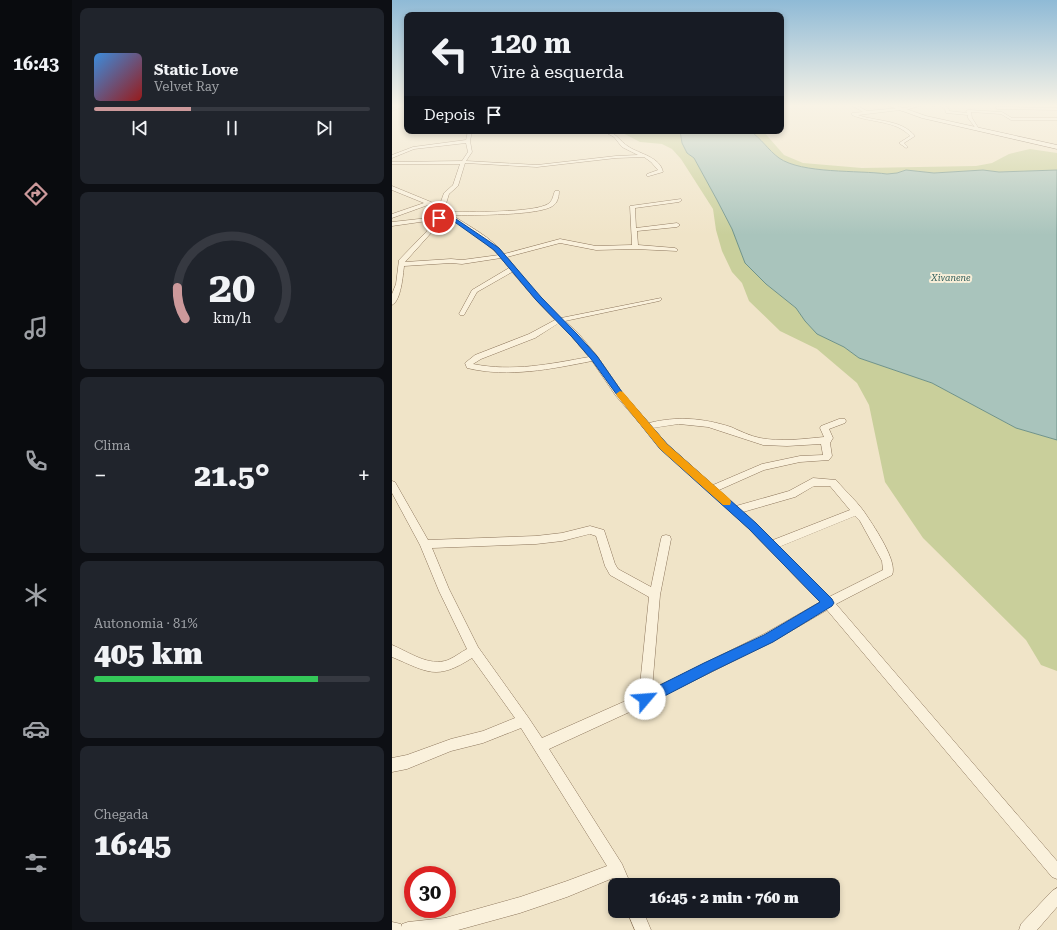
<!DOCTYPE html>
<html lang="pt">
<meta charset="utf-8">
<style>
body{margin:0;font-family:"Roboto Serif",serif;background:#20242c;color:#f1f3f6;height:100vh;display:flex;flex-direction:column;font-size:15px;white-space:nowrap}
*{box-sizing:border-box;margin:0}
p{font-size:13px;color:#9ea1a6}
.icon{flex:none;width:22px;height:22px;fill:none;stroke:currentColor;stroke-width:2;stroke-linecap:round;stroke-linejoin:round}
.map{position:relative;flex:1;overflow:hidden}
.details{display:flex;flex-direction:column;gap:8px;padding:8px;background:#0d0f14;width:320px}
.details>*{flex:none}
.hud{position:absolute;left:12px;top:12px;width:380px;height:122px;border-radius:8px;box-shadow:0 2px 6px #0003;background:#171b24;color:#f1f3f6;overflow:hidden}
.speed{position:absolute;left:12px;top:866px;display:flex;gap:8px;font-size:20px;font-weight:700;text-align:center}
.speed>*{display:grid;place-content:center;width:52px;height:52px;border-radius:50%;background:#171b24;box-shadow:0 2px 6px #0003;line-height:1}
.speed .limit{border:6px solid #d22;background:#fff;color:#111}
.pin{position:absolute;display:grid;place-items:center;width:34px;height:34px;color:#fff;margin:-17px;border:2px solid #fff;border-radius:50%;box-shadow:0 1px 4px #0007}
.me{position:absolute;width:44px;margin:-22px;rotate:63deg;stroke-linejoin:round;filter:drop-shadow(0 0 3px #0008)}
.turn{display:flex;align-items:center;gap:14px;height:84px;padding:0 20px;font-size:18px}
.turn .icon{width:52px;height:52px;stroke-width:2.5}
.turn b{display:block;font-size:28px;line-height:34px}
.then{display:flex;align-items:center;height:38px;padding:0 20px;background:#0003;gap:8px;font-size:15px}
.big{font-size:30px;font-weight:800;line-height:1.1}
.details .tile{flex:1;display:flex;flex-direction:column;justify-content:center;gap:6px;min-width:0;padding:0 14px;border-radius:8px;background:#20242c}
.details .dial{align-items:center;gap:0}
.dial svg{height:104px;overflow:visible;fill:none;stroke:#363941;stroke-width:7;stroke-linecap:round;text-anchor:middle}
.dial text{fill:#f1f3f6;stroke:none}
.song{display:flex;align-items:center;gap:12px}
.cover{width:48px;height:48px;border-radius:6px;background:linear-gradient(135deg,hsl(210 70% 55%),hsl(0 70% 35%))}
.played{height:4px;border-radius:2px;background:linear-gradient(90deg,#cc999b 35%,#363941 35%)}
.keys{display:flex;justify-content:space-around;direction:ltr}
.heat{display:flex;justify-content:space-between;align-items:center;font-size:22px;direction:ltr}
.charge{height:6px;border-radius:3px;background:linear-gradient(90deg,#34c759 81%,#363941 0)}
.trip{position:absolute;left:216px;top:878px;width:232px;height:40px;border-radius:8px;background:#171b24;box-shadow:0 2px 6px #0003;font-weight:800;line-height:40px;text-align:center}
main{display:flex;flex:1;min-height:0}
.tab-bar{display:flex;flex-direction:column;width:72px;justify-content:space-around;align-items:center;background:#090b0e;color:#9ea1a6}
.tab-bar .icon{width:28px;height:28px}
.tab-bar .selected{color:#cc999b}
.tab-bar b{font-size:18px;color:#f1f3f6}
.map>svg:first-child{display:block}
.green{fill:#c9cf9b}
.water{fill:#a9c4bc;stroke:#6f938a}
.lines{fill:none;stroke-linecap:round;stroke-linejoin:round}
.minor-casing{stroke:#8d765c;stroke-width:1}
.secondary-casing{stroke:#6f573f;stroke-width:1}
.minor{fill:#faf1dc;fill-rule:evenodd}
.secondary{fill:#faf1dc;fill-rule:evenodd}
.route{fill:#1a73e8;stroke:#114b97}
.slow{fill:#f59e0b}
.labels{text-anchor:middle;stroke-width:4;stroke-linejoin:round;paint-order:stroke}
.far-water-label{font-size:9px;font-style:italic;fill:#2f5d5a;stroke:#f7eed8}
</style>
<main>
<nav class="tab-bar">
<b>16:43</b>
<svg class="icon selected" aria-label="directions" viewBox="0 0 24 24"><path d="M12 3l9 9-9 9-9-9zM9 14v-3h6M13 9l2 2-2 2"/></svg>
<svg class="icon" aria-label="music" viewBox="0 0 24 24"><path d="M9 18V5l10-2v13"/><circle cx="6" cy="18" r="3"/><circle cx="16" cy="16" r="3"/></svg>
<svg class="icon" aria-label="phone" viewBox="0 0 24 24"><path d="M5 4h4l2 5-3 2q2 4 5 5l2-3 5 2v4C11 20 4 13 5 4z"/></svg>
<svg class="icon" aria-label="climate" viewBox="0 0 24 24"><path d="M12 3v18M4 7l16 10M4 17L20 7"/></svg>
<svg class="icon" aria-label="car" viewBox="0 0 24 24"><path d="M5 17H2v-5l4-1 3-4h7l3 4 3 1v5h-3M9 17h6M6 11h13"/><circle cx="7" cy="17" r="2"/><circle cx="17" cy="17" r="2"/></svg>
<svg class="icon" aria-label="filters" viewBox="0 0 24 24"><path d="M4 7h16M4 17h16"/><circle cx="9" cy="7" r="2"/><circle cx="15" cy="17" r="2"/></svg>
</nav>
<section class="details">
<div class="tile">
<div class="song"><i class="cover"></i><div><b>Static Love</b><p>Velvet Ray</p></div></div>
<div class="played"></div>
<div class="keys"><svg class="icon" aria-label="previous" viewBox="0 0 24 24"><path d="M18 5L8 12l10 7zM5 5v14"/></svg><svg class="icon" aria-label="pause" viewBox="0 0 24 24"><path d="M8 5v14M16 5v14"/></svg><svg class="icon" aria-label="next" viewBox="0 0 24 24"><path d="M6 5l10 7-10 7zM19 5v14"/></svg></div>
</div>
<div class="tile dial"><svg viewBox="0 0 100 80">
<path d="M14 69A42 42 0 1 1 86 69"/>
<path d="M14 69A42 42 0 0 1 8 45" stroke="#cc999b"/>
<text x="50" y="56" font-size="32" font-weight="700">20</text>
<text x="50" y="72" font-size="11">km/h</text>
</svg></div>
<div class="tile"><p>Clima</p>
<div class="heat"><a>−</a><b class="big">21.5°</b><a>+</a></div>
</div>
<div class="tile"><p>Autonomia · 81%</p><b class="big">405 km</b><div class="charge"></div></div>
<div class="tile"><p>Chegada</p><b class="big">16:45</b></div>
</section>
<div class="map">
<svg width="665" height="930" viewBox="0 0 665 930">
<rect width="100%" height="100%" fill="#f0e4c8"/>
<g class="green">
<path d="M227,131H288L290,143L295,153L302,158L325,200L340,229L353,263L374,284L404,308L413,321L425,334L452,347L467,358L540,383L624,428L665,440V671L649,665L634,640L531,538L493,482L477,405L465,383L425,349L388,331L357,301L350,283L340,272L330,251L324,230L321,209L289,159L280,149L270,144L248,142Z"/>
<path d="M358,131H371L392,155L411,163L470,168L584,166L600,163L617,154L638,149L665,153V170L607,172L591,170L542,173L514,170L505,173L495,174C466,170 410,174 387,158C376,151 369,138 358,131Z"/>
</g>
<path class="water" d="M288,131H358C369,138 376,150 387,158C410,174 466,170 495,174L505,173L514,170L542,173L591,170L607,172L665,170V440L624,428L540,383L467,358L452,347L425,334L413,321L404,308L374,284L353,263L340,229L325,200L302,158L295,153L290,143Z"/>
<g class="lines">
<defs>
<g id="minor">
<path d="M9,105L12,106L0,111V109Z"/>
<path d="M459,105H464L475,111L507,108L509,109L524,105H531L510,111L508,110L466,115C485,122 509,119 523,136L512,143L516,147L514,148L507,143L518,136C504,120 478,123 460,115V113L471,112Z"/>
<path d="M537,105H545L543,106Z"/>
<path d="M548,105C552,105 557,106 557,111L575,113L574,111L576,110L610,112L620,118H665V120H619L609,114L579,112L580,118L587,129L585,130L576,118V115L554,113L553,109Z"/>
<path d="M604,107L665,108V110L605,109Z"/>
<path d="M76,131H80L78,141L80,152L74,161L145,165L224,156L246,155L230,147L222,137L211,131C224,131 227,141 237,147C248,154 268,157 271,172L257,176H255V174L266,170L259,162L252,157L224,158L145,167L73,163L66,186L57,194L52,210L55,212C76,212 141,213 156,204C161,201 161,195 163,191H167C167,195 166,202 162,205C150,216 79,215 60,215C78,227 99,237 112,254L168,239L204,246L240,245L238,206L289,199L290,200L287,202L243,208L244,228L285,223L288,225L285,227L245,231L246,245L283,248L286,250L285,251L243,249L204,250L168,243L115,257L148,298L169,318L269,298V300L267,301L173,321L186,333L205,356L230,392L257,423C285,416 311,418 339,427C348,431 358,436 368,438C389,442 411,439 432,437L428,428L429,426L447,419H453L454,421L453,423L437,429L441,438L438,443L440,456L437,460L408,462L372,470L327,490L344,506L397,491L421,478L444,480C454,492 467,503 475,516C483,528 506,562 500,575L444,604L665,861V879L660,877L435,610L380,642L257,703L157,749L230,864L239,885H224L221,878L175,897L128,913L66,930H0V922L9,924L10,927V924L16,922L53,918L128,897L175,881L215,866L129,728L91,743L59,751L15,769L0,772V758L15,755L59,739L91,731L123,718L80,658C44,681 36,672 0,657V645C17,652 37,667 56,660C63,657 69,652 75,649L47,591L28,545L0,493V481L3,482L36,540L144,536L170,533L198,526L212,530L223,564L226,569L259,587L269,539L270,536L274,535L278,536L279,539L268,595L260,689L372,634L428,602L357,529L269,448L224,396L200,361C159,369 117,378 75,368L73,363L83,355L137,334L163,320L144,300L120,272L85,292L72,315H68L67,314L80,290L117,268L109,258L70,264L59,263L12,266C11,275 9,301 0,305V294L4,284L7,260L35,231L42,220L0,226V222L45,217L46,211L36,205L0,218V214L32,203L0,190V186L39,202L47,207L52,193L61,185L68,164H0V162L70,161L76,152L74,143L22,149L0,158V155L21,147L74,140ZM51,214L85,236L107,255L70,260L59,259L13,262L39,233L49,220L51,219ZM167,323L180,337L197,357C158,364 121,372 81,364L89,359L143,338ZM287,424L316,427L371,445L395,446L429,444L431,455L408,456L370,464L321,485L275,444L261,428ZM422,486H438L458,510L381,540L351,512L403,497ZM463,516L468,521L490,561L491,570L437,597L387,547ZM198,534L204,536L213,566L218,575L257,597L247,695L150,738L136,717L86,647L57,589L40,548L144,544L170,541Z"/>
<path d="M665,888V907L645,930H627L629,924L660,891Z"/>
<path d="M235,911H251L259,930H243Z"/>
</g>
<path id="secondary" d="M494,105H503L534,116L665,145V149L530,118Z"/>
</defs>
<use href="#minor" class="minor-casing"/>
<use href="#secondary" class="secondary-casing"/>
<use href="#minor" class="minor"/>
<use href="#secondary" class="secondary"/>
</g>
<linearGradient id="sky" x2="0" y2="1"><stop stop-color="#8fbad6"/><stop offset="0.45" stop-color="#f8f3e6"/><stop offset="1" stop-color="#f8f3e6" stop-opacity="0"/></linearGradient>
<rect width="665" height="235" fill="url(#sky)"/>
<path class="route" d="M58,215L107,248L149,297L185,334L205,356L230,392L275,444L364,523L440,599L442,603L440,606L381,642L321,671L257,704L253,706L248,704L246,699L248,695L312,663L372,635L428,602L357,529L268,449L225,395L199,359L180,337L144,300L102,250L57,218L47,220L44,218Z"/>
<path class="slow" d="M228,391L231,392L275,444L338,499L339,502L338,505H331L268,449L225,396L224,394Z"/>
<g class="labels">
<g class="far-water-label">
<text x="559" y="281">Xivanene</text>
</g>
</g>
</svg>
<div class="speed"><div class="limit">30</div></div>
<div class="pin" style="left:47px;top:218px;background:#d93025"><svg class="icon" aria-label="arrive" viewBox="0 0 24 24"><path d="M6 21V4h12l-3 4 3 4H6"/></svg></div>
<svg class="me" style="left:253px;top:699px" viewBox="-20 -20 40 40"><circle r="19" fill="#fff"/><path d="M0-13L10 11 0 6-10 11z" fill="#1a73e8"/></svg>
<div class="trip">16:45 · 2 min · 760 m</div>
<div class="hud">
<div class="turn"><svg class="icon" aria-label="left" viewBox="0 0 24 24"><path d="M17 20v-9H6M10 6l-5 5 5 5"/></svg><div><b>120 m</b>Vire à esquerda</div></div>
<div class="then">Depois<svg class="icon" aria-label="arrive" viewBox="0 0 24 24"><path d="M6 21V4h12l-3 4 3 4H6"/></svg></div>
</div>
</div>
</main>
